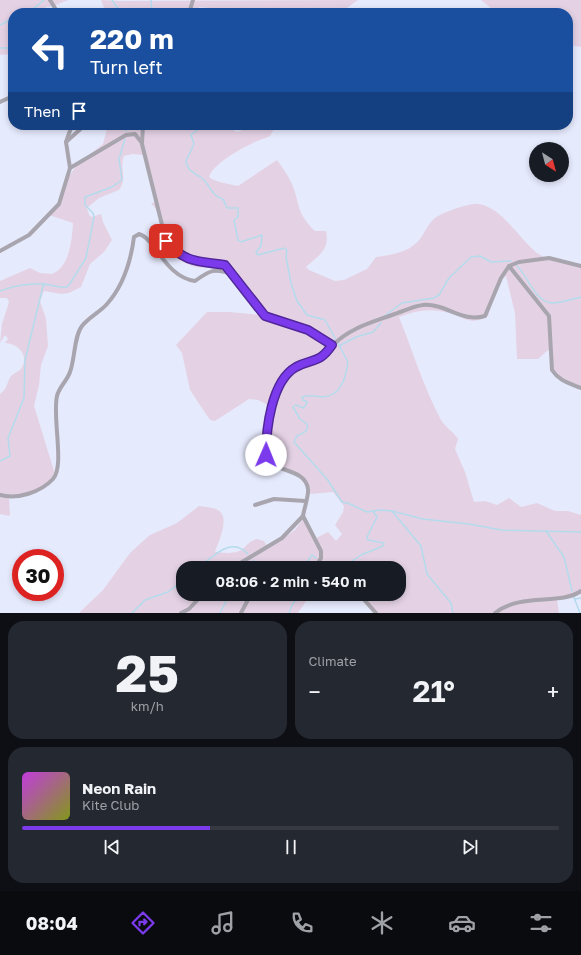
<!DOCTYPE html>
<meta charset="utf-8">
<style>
body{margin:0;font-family:"Golos Text",sans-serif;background:#242831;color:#f1f3f6;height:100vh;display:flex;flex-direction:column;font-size:15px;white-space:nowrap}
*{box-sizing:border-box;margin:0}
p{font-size:13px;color:#9ea1a6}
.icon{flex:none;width:22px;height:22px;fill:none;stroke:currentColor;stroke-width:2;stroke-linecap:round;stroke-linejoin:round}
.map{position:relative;height:613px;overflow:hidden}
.side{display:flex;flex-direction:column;gap:8px;padding:8px;background:#0d0f14;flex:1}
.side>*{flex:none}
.guide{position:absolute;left:8px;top:8px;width:565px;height:122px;border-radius:16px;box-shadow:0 2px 6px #0003;background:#1a4fa0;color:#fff;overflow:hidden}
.needle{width:26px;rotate:144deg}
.buttons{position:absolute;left:529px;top:142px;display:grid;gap:8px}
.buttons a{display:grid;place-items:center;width:40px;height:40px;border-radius:50%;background:#171b24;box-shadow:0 2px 6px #0003;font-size:20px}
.speed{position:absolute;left:12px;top:549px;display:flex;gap:8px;font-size:20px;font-weight:700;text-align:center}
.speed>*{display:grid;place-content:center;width:52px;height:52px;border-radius:50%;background:#171b24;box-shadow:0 2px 6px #0003;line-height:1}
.speed .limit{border:6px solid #d22;background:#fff;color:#111}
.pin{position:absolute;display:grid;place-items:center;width:34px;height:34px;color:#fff;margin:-17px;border-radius:8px;box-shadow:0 2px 6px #0006}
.me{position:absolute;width:44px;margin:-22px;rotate:1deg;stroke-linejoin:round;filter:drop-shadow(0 0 3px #0008)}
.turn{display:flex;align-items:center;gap:14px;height:84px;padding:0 16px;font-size:18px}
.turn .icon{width:52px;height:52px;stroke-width:2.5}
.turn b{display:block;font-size:28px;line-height:34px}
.then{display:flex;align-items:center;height:38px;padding:0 16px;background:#0003;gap:8px;font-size:15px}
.big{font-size:30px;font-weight:600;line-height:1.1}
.side .tile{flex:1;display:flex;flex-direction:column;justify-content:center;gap:6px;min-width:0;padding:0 14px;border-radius:16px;background:#242831}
.side .dial{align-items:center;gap:0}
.dial b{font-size:52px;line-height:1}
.song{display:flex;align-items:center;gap:12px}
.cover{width:48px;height:48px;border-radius:6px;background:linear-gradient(135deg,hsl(290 70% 55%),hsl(70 70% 35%))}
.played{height:4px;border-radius:2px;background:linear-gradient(90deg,#7c3aed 35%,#363941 35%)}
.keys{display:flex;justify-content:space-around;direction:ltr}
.heat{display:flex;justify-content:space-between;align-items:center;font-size:22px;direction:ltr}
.side .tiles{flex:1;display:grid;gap:8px;grid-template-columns:1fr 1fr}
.tile:last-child{grid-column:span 2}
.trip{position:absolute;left:176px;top:561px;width:230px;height:40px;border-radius:16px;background:#171b24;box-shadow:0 2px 6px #0003;font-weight:600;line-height:40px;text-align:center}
.tab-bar{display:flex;height:64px;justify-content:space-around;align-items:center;background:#090b0e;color:#9ea1a6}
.tab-bar .icon{width:28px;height:28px}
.tab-bar .active{color:#7c3aed}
.tab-bar b{font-size:18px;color:#f1f3f6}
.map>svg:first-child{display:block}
.green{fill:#e4d2e4}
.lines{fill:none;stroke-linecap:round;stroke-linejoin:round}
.stream{stroke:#b3dbec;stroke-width:1.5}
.minor{stroke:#a8a5af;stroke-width:4}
.route-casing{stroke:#51269a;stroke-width:10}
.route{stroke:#7c3aed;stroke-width:7}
</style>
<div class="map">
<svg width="581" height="613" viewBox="0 0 581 613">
<rect width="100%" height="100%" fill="#e6eafd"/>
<g class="green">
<path d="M0,0H69C61,2 55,7 46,7L42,13H13V54L0,55Z"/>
<path d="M101,0L119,1L358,0L340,13H227L228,10L199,7V11L185,13H109L104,8Z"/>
<path d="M481,0H581V47L568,45V13H497Z"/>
<path d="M108,125H224L237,132L241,131L242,125H272L274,129L270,136C265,139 258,140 253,143C240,149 213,164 209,177C215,182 229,184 238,186L277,160C282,167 288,175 292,184C301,206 295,211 315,231H326C330,250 319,255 306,267L309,270L335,281L344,280L367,269L376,257C392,255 410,252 420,239C425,232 428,224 434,219C440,213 465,205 473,204C498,201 520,240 537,253C548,261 568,262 581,264V387L555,374L551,350L547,351L538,359H517L515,313L506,276L498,283L488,316C469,326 467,318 449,313C431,308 416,310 399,317C413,352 424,388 441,420C446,428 454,432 458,439L455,449L465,472L474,502L485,501L497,505L509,498L521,507L537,503L555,511H568L581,515V593L557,599L559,613H377L358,594H399V568H183V594H311L298,613H79L103,590L130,553L142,542L150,535L177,523L199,506C205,507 213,507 218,510C231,517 218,542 215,552C223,553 235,554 241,550C247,546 250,540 257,539L264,541L268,548L280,541L295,530L305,516L316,538L328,532L336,541L342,534L335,525L343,512L344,506L333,492L310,494L303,479L281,469L270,460L265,448L271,411L268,405L258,400L249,399L215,421L210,420L190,390L182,353L176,345L207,312H229L261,315L223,268C211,264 207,269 196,267C190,266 181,261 176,258C156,247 164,210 151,204L156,201L145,157L143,155L133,154L124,156C119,167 128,179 119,190L99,198L87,208L89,215L92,217L101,214L103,222L112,240L104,252L90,264L81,287L69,293L61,294L44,291L40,301L46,319L48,346L41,365L39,385L34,406L55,474C46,492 27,493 9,498L10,514L9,516L0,514V394C9,387 6,383 11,376C14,373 18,372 21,369C30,355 18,344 5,343L8,339L5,335L0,343L2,324L9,302L7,298H0V281L30,268L40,273L52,274C70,267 72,239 73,223L49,215L63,196L69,176L77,165L103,144Z"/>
</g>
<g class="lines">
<g class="stream">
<path d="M112,0L121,13"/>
<path d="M151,0L152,13"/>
<path d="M23,13L33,9L44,0"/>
<path d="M0,25L13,18"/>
<path d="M0,48H13"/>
<path d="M125,125L126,131"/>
<path d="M193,125L197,130L191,135L194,144L186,161C187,172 196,173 203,179C211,187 212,196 223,199L227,208H238V217L234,220L238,240L241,242L262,235L261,246L256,252L258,255L284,248L287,250L286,257L291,283L297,301L307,315L325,320L336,340"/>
<path d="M517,266C528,276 536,304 553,303C562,303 572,299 581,297"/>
<path d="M0,291C14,286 29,283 44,284C52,285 59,288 67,287L69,285L86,258L94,217L93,213L85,205V197L112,187L122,180L119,159L125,139"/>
<path d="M383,317L402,303L434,298L439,295L449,278L471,257L480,256L491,262L511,261"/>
<path d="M338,343L348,362C346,376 342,395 324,397C316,397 310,394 302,397L303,400L307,402L306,405L303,408L296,405L293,407L300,419L307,424C309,432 303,433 297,436L294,442L327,479L342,502L350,504L367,512L380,510L392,511L423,519L469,524L501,530L581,532"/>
<path d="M339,346L356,337L373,332L381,323"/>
<path d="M0,461L10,456L8,438L24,398L25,360L43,286L45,285"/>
<path d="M392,511L421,546L427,574L451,603L453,613"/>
<path d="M546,531L564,557L572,591"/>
<path d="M253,560L260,568"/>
<path d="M321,564L324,568"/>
<path d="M198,568C212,558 231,535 248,554"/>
<path d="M251,568L256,563"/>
<path d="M303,568L312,555L316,558"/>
<path d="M342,568L361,555L383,546L384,543L368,540L367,537L377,517L373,511"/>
<path d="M573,595L580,613"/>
<path d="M575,599L581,598"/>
<path d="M132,613L145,600L168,592L183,580"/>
<path d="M220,613L230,594"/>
<path d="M289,613L293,603L304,594"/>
</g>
<g class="minor">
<path d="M50,0L58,13"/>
<path d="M187,13L190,10L193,0"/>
<path d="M0,102L13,96"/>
<path d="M143,125L142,144L166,241C185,263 197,261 225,265L265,316L308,330L320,336L332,345"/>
<path d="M66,142L85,125"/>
<path d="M70,168L126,135L135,134L142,143"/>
<path d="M0,251L29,235L59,204L70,168L66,142L72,125"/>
<path d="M509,266L549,316L552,370C559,381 569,383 581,388"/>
<path d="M0,495C17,500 41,492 53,479C65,466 52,417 57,396C59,387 67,381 70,372C75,359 74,336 82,326C89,317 100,312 107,304C123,286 131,260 134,237L139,234C155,238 165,277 195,281C210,270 214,268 232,274"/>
<path d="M255,505L274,499L305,501"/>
<path d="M303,516C304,509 309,495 308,489C305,466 269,474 266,454C262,431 274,381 295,368C304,362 318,363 325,355C328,352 330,348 333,345C350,328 370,323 392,315C402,312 413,306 423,305C446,303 462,323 485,316L501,278L509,266L519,262L549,258L581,266"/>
<path d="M232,568L282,538L303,516L321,551V558L315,568"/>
<path d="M359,594L376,613"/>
<path d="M181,613L189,609L203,594"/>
<path d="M241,613L251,594"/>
<path d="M495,613C522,592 559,606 581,591"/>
</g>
</g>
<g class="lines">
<defs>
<path id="route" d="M166,241C185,263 197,261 225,265L265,316L308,330L332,345C319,364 313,358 296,367C271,381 266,430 266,455"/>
</defs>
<use href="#route" class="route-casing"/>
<use href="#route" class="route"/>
</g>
</svg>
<div class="buttons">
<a><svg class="needle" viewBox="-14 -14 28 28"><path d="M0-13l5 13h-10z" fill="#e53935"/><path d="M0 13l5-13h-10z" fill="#9ea1a6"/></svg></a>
</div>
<div class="speed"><div class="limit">30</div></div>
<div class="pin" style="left:166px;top:241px;background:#d93025"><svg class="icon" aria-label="arrive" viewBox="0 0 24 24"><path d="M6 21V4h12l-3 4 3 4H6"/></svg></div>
<svg class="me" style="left:266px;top:455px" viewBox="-20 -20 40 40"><circle r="19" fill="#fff"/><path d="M0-13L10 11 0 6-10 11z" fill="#7c3aed"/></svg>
<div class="trip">08:06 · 2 min · 540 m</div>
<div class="guide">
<div class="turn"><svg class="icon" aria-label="left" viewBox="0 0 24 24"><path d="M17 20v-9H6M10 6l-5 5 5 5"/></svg><div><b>220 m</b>Turn left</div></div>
<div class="then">Then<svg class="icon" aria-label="arrive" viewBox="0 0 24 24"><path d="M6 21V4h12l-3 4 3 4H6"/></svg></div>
</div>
</div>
<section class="side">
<div class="tiles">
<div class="tile dial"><b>25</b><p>km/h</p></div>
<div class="tile"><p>Climate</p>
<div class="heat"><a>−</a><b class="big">21°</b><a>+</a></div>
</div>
<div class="tile">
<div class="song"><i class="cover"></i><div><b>Neon Rain</b><p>Kite Club</p></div></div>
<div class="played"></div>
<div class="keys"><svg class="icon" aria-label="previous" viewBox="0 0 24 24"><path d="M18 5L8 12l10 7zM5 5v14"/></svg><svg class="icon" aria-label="pause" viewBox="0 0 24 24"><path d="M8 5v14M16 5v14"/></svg><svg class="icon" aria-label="next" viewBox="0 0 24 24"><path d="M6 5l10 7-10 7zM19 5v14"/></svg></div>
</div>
</div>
</section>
<nav class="tab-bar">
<b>08:04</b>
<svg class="icon active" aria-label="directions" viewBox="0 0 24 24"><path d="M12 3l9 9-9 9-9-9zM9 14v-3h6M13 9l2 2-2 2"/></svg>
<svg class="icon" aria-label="music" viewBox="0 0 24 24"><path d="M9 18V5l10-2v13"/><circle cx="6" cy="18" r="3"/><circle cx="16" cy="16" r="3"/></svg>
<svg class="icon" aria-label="phone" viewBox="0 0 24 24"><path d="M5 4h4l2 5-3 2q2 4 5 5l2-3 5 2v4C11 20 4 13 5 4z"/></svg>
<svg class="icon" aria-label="climate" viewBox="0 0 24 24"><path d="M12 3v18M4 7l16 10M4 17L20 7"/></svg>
<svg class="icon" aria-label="car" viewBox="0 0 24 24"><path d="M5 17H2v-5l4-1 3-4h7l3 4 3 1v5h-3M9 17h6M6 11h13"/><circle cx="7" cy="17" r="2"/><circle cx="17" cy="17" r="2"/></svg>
<svg class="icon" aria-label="filters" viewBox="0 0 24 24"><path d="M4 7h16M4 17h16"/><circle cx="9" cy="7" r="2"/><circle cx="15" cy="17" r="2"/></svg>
</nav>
